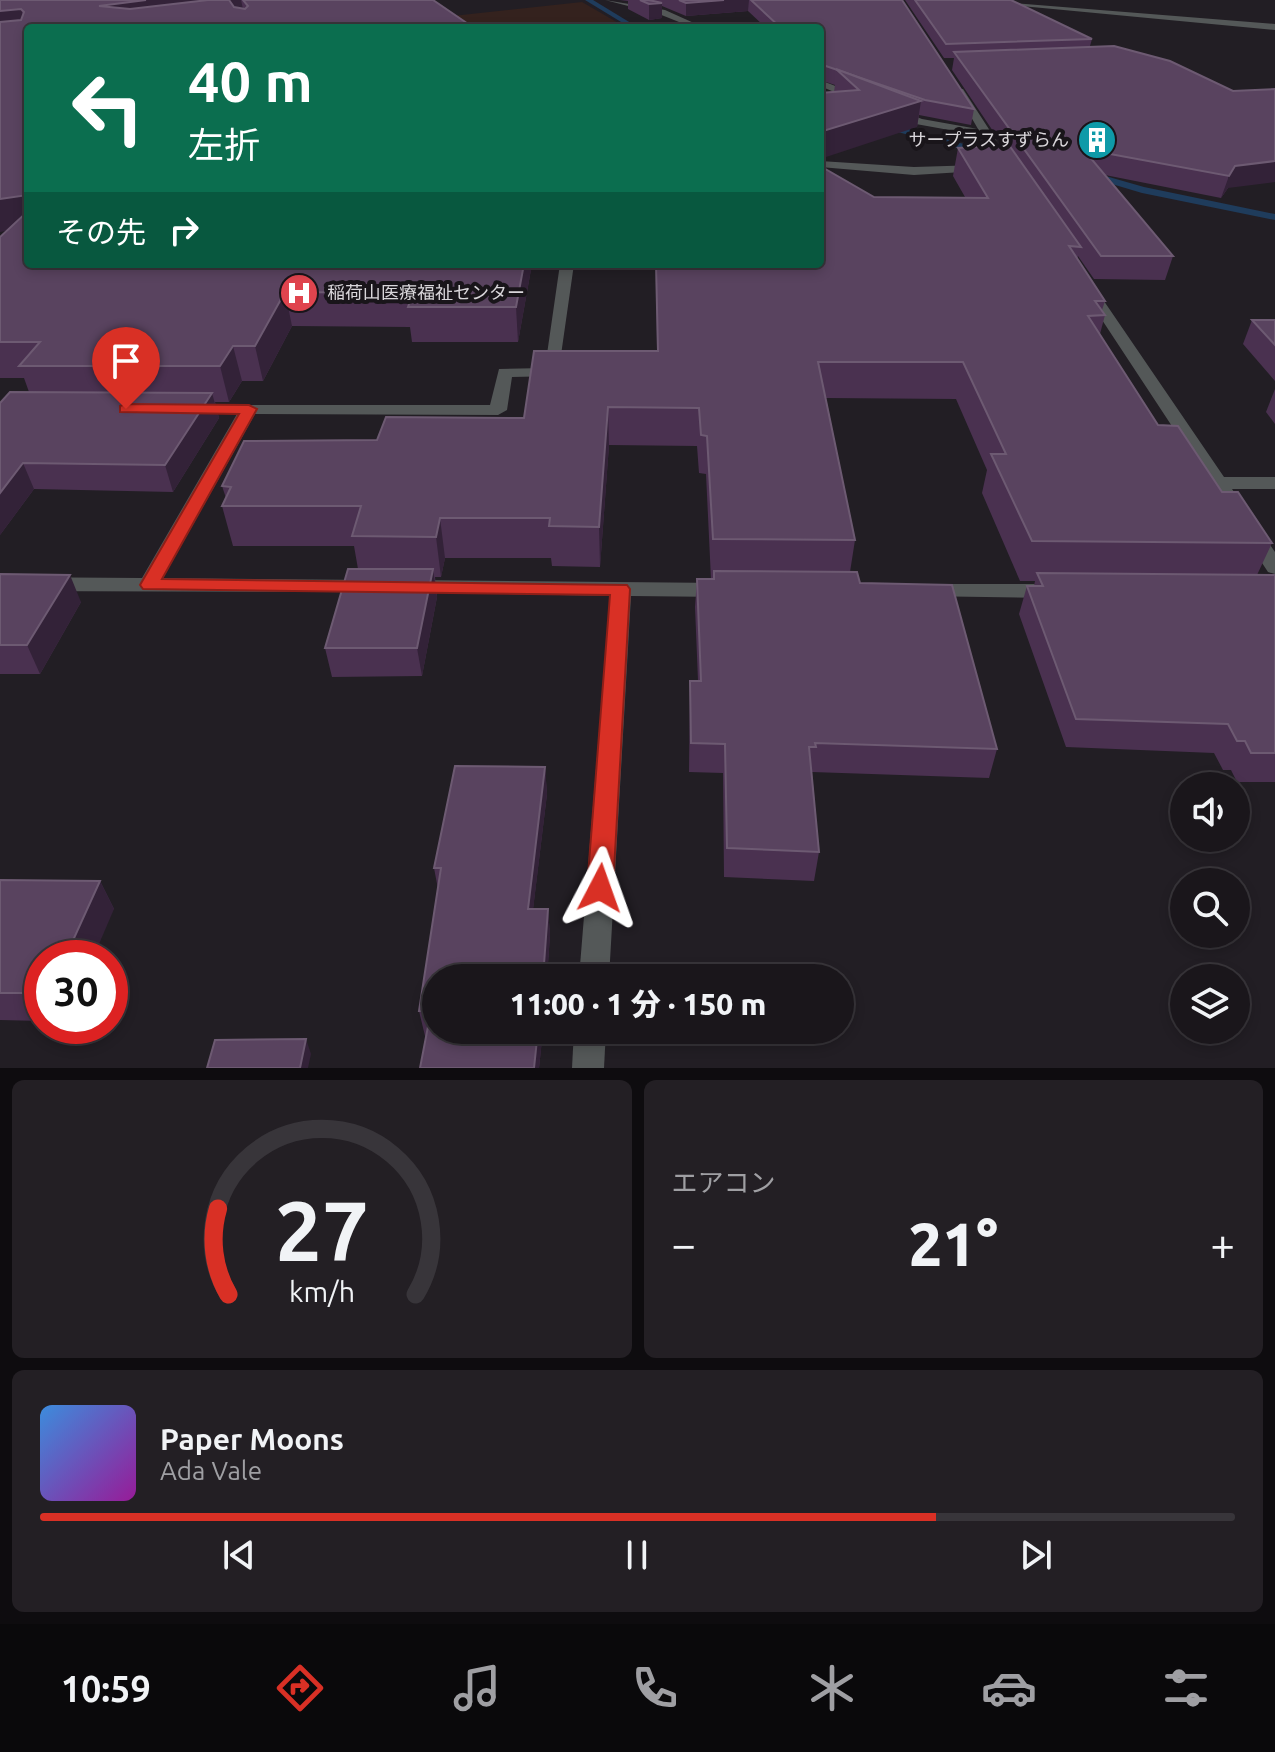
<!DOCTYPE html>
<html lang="ja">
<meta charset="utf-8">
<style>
body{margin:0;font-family:Ubuntu,"Noto Sans JP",sans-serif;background:#231f24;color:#f1f3f6;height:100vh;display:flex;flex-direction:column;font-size:30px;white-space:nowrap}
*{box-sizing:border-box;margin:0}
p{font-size:26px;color:#9f9fa3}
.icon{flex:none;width:44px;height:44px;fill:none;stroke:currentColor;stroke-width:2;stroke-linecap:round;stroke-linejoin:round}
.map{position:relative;height:1068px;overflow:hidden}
.side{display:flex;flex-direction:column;gap:12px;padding:12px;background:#0e0c0f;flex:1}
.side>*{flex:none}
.guide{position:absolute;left:24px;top:24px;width:800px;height:244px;border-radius:8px;box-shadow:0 4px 12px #0003,0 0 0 2px #38353a;background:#0b6e4f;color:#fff;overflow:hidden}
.fabs{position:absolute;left:1170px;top:772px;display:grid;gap:16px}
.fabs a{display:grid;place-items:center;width:80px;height:80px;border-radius:50%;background:#1a161b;box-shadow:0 4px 12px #0003,0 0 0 2px #38353a;font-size:40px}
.speed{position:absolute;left:24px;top:940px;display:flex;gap:16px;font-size:40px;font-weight:700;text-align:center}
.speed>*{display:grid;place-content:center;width:104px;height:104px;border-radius:50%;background:#1a161b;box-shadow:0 4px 12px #0003,0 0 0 2px #38353a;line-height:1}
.speed .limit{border:12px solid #d22;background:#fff;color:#111}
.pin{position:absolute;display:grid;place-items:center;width:68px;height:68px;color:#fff;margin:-82px -34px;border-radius:50% 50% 50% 0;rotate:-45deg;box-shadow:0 0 8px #0007}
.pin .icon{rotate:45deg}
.me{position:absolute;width:88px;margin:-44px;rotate:4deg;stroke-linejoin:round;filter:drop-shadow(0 0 6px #0008)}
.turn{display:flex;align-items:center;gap:28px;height:168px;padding:0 32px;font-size:36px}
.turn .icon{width:104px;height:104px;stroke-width:2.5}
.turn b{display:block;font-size:56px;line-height:68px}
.then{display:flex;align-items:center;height:76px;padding:0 32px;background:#0003;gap:16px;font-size:30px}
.big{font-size:60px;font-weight:800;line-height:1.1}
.side .widget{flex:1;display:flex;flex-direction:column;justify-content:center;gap:12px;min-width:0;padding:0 28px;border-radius:12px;background:#231f24}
.side .dial{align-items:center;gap:0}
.dial svg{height:208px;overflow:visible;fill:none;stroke:#38353a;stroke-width:7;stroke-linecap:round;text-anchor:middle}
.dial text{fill:#f1f3f6;stroke:none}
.song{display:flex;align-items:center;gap:24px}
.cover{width:96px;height:96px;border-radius:12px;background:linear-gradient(135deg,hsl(210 70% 55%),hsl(300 70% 35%))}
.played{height:8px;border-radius:4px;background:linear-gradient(90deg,#d93025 75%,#38353a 75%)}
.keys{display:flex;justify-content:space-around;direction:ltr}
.heat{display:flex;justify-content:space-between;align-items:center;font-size:44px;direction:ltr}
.side .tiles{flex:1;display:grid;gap:12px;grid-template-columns:1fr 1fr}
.widget:last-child{grid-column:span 2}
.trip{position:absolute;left:422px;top:964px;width:432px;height:80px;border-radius:40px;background:#1a161b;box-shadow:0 4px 12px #0003,0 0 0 2px #38353a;font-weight:800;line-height:80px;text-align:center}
.menu{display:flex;height:128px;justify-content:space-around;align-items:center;background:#0a090b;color:#9f9fa3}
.menu .icon{width:56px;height:56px}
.menu .current{color:#d93025}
.menu b{font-size:36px;color:#f1f3f6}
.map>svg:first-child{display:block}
.education{fill:#34221e}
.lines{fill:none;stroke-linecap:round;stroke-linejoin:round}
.stream{fill:#1f3c5c;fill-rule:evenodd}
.minor{fill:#545858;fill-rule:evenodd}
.wall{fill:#4a3150}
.shaded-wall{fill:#332238}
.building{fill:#59435f;stroke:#6d5a72;stroke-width:2}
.route{fill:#d93025;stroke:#8d1f18;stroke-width:2}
.labels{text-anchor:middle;stroke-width:8;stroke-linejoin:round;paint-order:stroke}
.far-poi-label{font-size:18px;fill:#d9d6da;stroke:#19151a;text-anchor:end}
</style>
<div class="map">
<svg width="1275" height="1068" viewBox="0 0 1275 1068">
<rect width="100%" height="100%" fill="#221e24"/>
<path class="education" d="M582,2L627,28H428L434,18Z"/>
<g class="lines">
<g class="stream">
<path d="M585,0H593L639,28H631Z"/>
<path d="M886,123L986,150L988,152L983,155L883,128V124Z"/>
<path d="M1088,171L1144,187L1275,214V220L1142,193L1085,176V172Z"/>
</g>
<g class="minor">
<path d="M605,0L665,10L705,28H694L659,14Z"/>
<path d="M975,0L1275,24V30L979,2Z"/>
<path d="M820,80L861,96L862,98L853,100L820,86Z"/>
<path d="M955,89H963L1014,168L1012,170H1004L982,136L916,124L890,112L895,109L922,119L978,129Z"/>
<path d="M820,161L914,167L979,165L985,168L979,171L914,175L820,167Z"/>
<path d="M560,264H574L558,376L512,377L507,410L498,415L255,414L163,578L371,580L382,587L378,592L0,591V577L142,578L237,414H193L187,413L184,409L187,405H490L499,369L545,368Z"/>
<path d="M1088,284L1093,285L1224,477H1275V489H1232L1275,552V574L1268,572L1081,288Z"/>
<path d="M411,580L723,583L734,590L723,597L631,596L609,978H579L610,596L404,592L400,587Z"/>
<path d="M927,584H1051L1062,591L1051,598L919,596L916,591Z"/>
<path d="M574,1030H606L604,1068H572Z"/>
</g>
</g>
<g class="wall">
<path d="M0,0H433L28,28L532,264L518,342H412L410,327L292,326L263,381H242L229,402H215L219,418L173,492L34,489L0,535L29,392L24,378H0V237L7,231Z"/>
<path d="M620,0H902L974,109L971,125L919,115L917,127L834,92L835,85L820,80V28H766L748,11L686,16L662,6V18L649,20L628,9V1Z"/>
<path d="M905,0H1011L1092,39L1090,46L1233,91L1228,188L1221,198L1105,175L1173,256L1165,280L1094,279L1078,256L1077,259L1105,301L1102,310L1105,315L1100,334L1158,425L1272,543L1257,575H1275V782H1237L1231,770H1223L1214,753L1066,747L1019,614L1027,586H1034L1035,581H1020L982,493L987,470L956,399L826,398L855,540L850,572L997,749L989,778L812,772L819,852L814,881L724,877L723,773L689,772L690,681H698L695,607L697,579H711L706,474L699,473L697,446L609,445L600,567L552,566L551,558H445L441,577H435L437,597L422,676L332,677L325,648L358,569L354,546H233L222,506L226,498L222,486L377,440L524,418L657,351L656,264H820L874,197H965L953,176L958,148L1003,146L952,70L954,58H944Z"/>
<path d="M1252,320H1275V381L1243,344Z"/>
<path d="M1275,389V424L1266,412Z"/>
<path d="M0,574L81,602L40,674H0Z"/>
<path d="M545,767L547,794L533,909H548L550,935L547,978H436V1030H543L539,1068H420L426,1036H425L419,1011L438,889L434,868Z"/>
<path d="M0,880L100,881L114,909L42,958V1021L0,1020Z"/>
</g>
<g class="shaded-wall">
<path d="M146,0H241L243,9L105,28L99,6Z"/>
<path d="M724,0H749L748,11L686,16V3Z"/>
<path d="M662,3V18L649,20V4Z"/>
<path d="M21,9L28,31L0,34V11Z"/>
<path d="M921,101L917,127L820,159V132Z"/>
<path d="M1275,161V182L1228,188L1221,198L1229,176L1235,166Z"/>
<path d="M28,195V227L0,232V199Z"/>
<path d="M524,264H532L518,342L516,307Z"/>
<path d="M285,292L292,326L263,381L255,346Z"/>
<path d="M233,346L242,381L229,402L220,366Z"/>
<path d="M212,393L219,418L173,492L165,465Z"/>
<path d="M608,407L609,445L600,567L599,527Z"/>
<path d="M23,463L34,489L0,535V493Z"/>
<path d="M440,518L445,558L441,577L436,537Z"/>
<path d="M433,569L437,597L422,676L417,648Z"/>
<path d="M70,575L81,602L40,674L27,645Z"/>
<path d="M545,767L547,794L530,935L528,909Z"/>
<path d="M100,881L114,909L93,958H65Z"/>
<path d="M548,909L550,935L547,978H543Z"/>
<path d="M538,1030H543L539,1068H534Z"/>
<path d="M306,1039L311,1054L308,1068H300Z"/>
</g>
<g class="building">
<path d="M0,0H146L99,6L130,9L208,0H229L234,7L245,9L248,6L243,0H433L474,28H28V195L0,199V22L21,20L24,12L21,9L0,11Z"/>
<path d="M640,0H649L662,3L649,4Z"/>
<path d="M679,0H724L686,3Z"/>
<path d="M751,0H902L974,109L925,100L820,64V28H781Z"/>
<path d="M915,0H1011L1092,39L946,44Z"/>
<path d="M1114,46L1170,61L1233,91L1275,89V161L1235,166L1229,176L1083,149L1173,256H1101L954,52Z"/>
<path d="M836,69L921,101L820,132V93L859,90Z"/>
<path d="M1009,145L1081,247L1069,246L1105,301H1095L1105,315L1088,316L1158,425L1178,426L1222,492H1238L1272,543L1032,541L991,454H1006L963,362H818L855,540L713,539L707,436L701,435L699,408L608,407L599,527L549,526L550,518H440L436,537L352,536L361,506H222L231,487L222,486L244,441L377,440L386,417L524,418L534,351H658L656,264H820V166L874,197L988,198L958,148Z"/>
<path d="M28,211V264H524L516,307H408L413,293L285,292L255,346H233L220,366H19L40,342H0V237Z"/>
<path d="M1252,320H1275V345Z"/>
<path d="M10,392L212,393L165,465L23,463L0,493V403Z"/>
<path d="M348,569H433L417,648H325Z"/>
<path d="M714,571L857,572L860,583L952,585L997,749L815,743L816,747H809L819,852L727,848L725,744L691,743L690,681H701L697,579H714Z"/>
<path d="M1037,573L1275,575V753H1251L1245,741H1237L1228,724L1076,719L1027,586H1043Z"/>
<path d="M0,574L70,575L27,645H0Z"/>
<path d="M455,766L545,767L528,909H548L543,978H436V1030H538L534,1068H420L431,1011H419L441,868H434Z"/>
<path d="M0,880L100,881L65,958H42V993H0Z"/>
<path d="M306,1039L300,1068H207L215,1040Z"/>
</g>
<path class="route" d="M126,404L249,405L257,409L162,579L627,585L630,589L613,888L609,896L600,899L591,896L587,888L610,595L143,589L140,585L239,414L120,412V406Z"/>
<defs>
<symbol id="building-disc" viewBox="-11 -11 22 22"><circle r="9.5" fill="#0f9aa8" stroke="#19151a"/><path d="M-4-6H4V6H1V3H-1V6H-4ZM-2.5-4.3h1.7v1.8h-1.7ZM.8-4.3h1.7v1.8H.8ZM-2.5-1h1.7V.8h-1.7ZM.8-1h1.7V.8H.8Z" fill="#fff"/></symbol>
<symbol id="hospital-disc" viewBox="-11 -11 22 22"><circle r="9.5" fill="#e0444e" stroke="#19151a"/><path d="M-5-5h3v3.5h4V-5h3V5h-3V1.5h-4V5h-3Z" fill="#fff"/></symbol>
</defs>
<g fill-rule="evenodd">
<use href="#building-disc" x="1075" y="118" width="44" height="44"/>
<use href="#hospital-disc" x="277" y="271" width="44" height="44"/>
</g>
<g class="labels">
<g class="far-poi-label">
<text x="1069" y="146">サープラスすずらん</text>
<text x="327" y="299" text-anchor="start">稲荷山医療福祉センター</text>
</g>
</g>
</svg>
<div class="fabs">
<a><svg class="icon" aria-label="sound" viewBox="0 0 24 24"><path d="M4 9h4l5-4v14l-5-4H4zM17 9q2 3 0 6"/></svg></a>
<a><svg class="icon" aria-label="search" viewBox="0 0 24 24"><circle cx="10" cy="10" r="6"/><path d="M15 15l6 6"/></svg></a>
<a><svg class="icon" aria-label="layers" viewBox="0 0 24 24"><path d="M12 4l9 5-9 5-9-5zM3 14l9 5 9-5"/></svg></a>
</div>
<div class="speed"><div class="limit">30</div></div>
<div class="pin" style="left:126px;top:409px;background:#d93025"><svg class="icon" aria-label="arrive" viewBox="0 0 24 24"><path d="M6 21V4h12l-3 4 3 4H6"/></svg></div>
<svg class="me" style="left:600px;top:888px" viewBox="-20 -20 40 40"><path d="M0-17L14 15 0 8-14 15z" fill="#d93025" stroke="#fff" stroke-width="4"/></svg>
<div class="trip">11:00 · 1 分 · 150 m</div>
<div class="guide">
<div class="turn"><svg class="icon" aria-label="left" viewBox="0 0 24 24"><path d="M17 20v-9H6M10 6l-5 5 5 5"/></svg><div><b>40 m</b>左折</div></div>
<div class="then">その先<svg class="icon" aria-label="right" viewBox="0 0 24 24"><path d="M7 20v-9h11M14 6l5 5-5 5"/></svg></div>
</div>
</div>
<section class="side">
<div class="tiles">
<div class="widget dial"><svg viewBox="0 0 100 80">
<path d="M14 69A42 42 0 1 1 86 69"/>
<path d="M14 69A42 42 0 0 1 10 36" stroke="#d93025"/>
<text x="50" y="56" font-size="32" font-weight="700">27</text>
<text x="50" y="72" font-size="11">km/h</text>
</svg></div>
<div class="widget"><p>エアコン</p>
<div class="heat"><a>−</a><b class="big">21°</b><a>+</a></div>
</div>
<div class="widget">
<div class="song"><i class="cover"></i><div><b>Paper Moons</b><p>Ada Vale</p></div></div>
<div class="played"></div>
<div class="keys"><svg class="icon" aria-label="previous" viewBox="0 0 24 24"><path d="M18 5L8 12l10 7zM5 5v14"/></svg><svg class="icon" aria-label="pause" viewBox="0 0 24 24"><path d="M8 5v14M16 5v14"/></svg><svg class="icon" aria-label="next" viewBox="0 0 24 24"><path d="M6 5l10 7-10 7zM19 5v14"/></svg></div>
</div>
</div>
</section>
<nav class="menu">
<b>10:59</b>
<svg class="icon current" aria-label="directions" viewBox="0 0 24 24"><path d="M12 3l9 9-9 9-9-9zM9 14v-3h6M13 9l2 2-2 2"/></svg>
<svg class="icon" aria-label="music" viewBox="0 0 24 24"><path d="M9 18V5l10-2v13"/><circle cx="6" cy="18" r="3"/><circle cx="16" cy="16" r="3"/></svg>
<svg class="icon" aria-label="phone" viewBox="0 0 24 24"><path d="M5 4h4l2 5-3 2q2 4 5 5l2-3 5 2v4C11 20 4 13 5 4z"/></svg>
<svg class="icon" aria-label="climate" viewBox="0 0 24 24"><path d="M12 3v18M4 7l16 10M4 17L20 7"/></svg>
<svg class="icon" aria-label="car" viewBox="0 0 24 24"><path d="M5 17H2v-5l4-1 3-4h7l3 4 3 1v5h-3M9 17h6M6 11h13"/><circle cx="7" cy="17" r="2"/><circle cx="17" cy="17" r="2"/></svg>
<svg class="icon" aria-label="filters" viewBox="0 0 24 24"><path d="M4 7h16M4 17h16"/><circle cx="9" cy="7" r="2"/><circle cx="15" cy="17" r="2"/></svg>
</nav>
